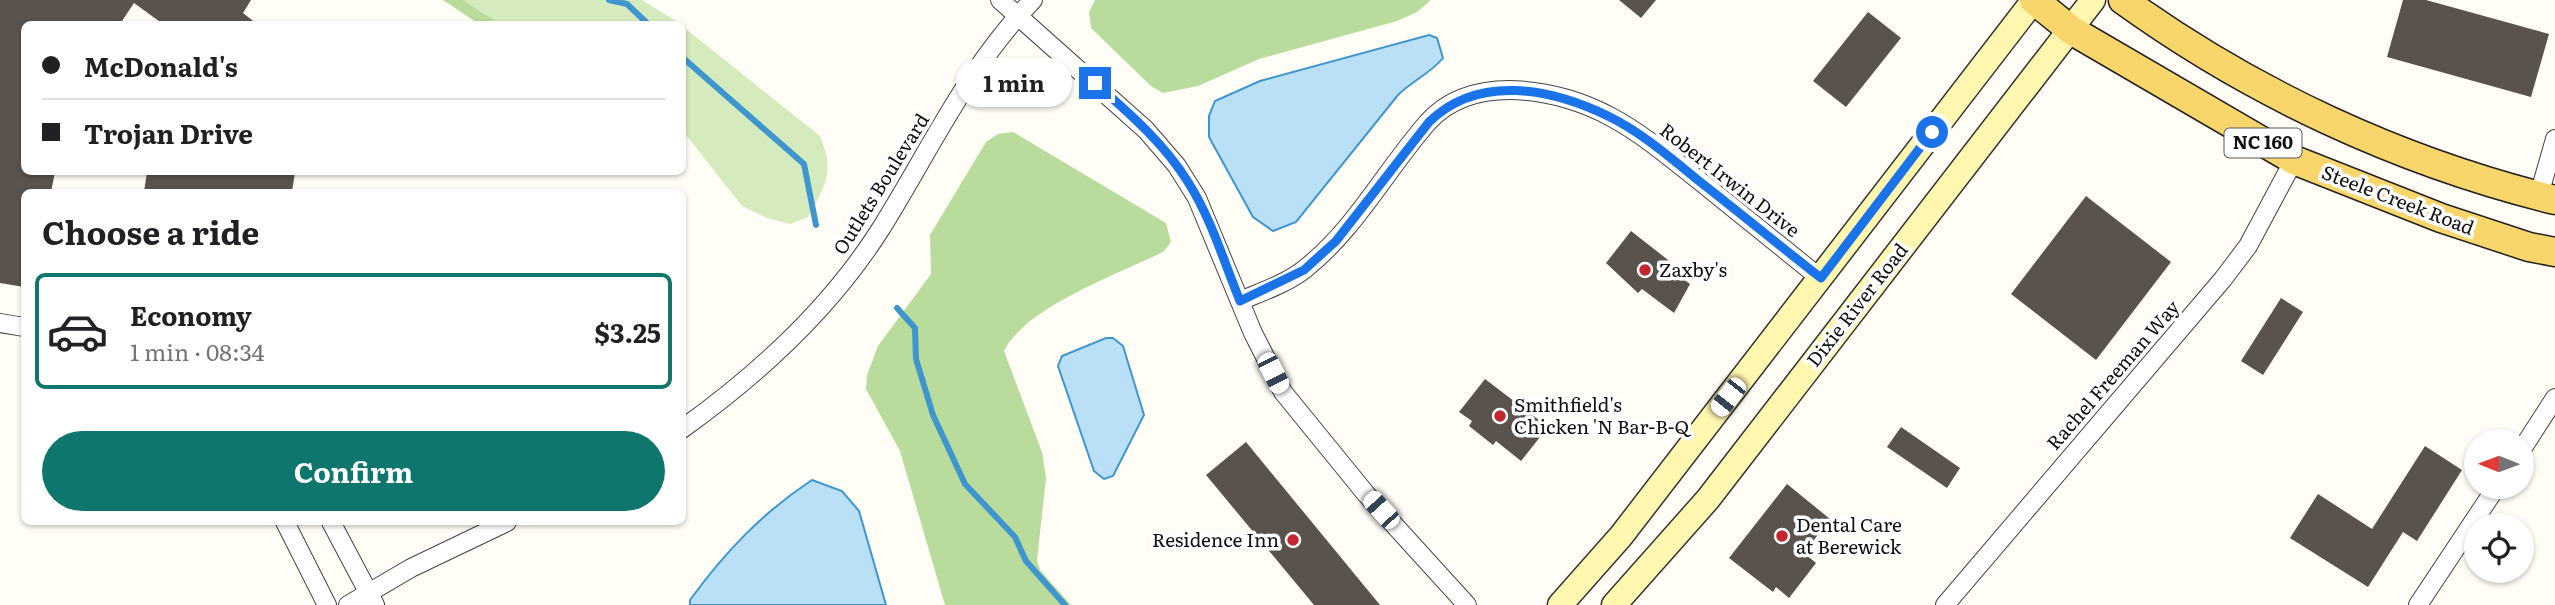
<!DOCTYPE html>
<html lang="en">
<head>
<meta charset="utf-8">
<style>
	body { margin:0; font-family:Literata,serif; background:#f6f6f6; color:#202124; height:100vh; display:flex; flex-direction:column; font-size:26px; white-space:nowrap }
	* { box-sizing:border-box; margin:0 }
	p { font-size:23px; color:#757577 }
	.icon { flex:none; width:38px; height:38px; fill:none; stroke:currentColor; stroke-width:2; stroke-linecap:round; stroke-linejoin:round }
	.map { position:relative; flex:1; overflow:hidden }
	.details { position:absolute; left:21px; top:189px; width:665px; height:336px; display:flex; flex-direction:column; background:#fff; border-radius:10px; box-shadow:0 2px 5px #0004 }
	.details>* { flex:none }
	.guide { position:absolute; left:21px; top:21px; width:665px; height:154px; border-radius:10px; box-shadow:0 2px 5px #0004; display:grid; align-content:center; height:154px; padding:0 21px; background:#fff }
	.needle { width:46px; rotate:271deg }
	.fabs { position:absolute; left:2464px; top:429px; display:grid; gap:14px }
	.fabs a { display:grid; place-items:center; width:70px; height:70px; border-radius:50%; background:#fff; box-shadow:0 2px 5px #0004; font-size:35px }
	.end { position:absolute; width:32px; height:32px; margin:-16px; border:9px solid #1a73e8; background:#fff; box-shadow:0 0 0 4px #fff }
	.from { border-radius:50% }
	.bubble { position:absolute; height:49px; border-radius:24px; background:#fff; box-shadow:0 2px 5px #0004; font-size:23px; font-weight:700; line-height:49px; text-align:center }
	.car { position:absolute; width:21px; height:42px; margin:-21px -10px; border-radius:9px; box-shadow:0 0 5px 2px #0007; background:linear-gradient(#fff 24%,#345 0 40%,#fff 0 76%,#345 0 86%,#fff 0) }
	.guide b { display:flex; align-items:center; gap:24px; height:66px; font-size:26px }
	.guide b+b { border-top:2px solid #e0e0e0 }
	.guide i { width:18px; height:18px; background:#202124 }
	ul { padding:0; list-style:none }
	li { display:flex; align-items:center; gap:21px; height:116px; margin:0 14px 10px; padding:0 7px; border:4px solid transparent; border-radius:10px }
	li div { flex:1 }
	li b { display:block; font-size:26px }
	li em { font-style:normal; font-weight:700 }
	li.active { border-color:#0f766e }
	li>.icon { width:63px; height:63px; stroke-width:1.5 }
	h2 { padding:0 21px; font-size:32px; line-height:84px }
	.cta { display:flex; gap:14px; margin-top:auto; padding:14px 21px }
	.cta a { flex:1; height:80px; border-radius:42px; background:#0f766e; color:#fff; font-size:28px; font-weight:700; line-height:80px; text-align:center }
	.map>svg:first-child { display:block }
	.green { fill:#d5ebbd }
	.forest { fill:#b9dc9c }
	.water { fill:#b9e0f7; stroke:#3f96cf; stroke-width:2 }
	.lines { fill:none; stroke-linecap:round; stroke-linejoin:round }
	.stream { stroke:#3f96cf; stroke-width:6 }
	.building { fill:#5a524d }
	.street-casing { stroke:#444; stroke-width:20 }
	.secondary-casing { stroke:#333; stroke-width:27 }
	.primary-casing { stroke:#222; stroke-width:31 }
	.street { stroke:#fff; stroke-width:18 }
	.secondary { stroke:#fff6b0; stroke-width:24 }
	.primary { stroke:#f9d66b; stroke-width:28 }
	.route { stroke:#1a73e8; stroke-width:9 }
	.poi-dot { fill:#c4262e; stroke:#fff; stroke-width:2.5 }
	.labels { text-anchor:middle; stroke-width:7; stroke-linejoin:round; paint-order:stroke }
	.shield { fill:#fff; stroke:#585858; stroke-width:2 }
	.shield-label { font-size:18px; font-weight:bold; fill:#111 }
	.street-label { font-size:19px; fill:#111; stroke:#fff }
	.poi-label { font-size:19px; fill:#111; stroke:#fff; text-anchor:start }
</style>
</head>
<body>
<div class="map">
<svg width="2555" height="605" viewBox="0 0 2555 605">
	<rect width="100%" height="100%" fill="#fffdf5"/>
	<g class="green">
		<polygon points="463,0 642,0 681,24 500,24"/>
		<path d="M682,26L820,136C835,173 826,184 808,217L790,224L767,218L742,206L683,131Z"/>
	</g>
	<g class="forest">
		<polygon points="443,0 463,0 500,24 479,24"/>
		<polygon points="1095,0 1431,0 1417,12 1397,21 1259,59 1198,86 1163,93 1151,86 1091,28 1089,12"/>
		<path d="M1013,132L1166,223L1171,242L1163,252C1120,273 1024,308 1004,351L1042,452L1046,478L1037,560L1040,570L1071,605H945L900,451L866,389L867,375L878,346L931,274L930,235L986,142L998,134Z"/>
	</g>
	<g class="water">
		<path d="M1429,35L1437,38L1443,58C1431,73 1412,81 1398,95L1296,222L1273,231L1253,217L1209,137V116L1215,101L1260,81Z"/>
		<polygon points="1106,338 1113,338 1123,346 1144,415 1113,476 1104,479 1094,471 1058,366 1062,356"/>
		<path d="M812,480L842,491L859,511L886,605H690V600C725,552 762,513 812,480Z"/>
	</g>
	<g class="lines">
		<g class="stream">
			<polyline points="609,0 627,4 648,24"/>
			<polyline points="682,57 804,164 816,225"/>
			<polyline points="897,308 915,328 916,359 933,415 965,484 1015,537 1026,561 1065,605"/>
		</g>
	</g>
	<g class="building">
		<polygon points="0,0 251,0 243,13 257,24 163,24 134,3 120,24 24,24 24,172 55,172 51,192 24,192 24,287 0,283"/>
		<polygon points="1619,0 1656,0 1641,18"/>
		<polygon points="2403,0 2426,0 2549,34 2531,97 2387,57"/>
		<polygon points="1868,12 1901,38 1846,107 1813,81"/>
		<polygon points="147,172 295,172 292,192 144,192"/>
		<polygon points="2086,196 2171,262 2096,360 2011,294"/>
		<polygon points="1631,231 1677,267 1675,273 1690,284 1674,313 1642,289 1638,293 1606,263"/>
		<polygon points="2281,298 2303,312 2263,375 2241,361"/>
		<polygon points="1485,379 1548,427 1521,461 1496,441 1493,445 1469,426 1472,421 1459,412"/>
		<polygon points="1901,427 1960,468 1947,488 1887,447"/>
		<polygon points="1246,442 1380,605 1314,605 1206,475"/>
		<polygon points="2425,446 2462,470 2417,541 2403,532 2368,587 2290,538 2318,494 2372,529"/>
		<polygon points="1787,484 1830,519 1804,553 1816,563 1789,598 1776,587 1773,592 1729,558"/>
	</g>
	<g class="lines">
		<g class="street-casing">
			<g id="street">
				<polyline points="1000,0 1146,130 1177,166 1197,198 1253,333 1283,392 1366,494 1467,605"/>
				<polyline points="2539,195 2555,139"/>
				<path d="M1240,301C1261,292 1288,283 1306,268C1356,228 1386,170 1428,122C1473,73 1558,88 1611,117C1643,134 1672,159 1701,182C1741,214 1780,246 1820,278"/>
				<polyline points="0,323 24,327"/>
				<path d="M682,429C759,374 829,310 880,230C929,152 968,66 1033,0"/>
				<polyline points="2522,449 2555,398"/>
				<polyline points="285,522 327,605"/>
				<polyline points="331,522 375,605"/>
				<polyline points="348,605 411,568 507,522"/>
				<polyline points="1945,605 2223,279 2248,246 2294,160"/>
				<polyline points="2418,605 2497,486"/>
			</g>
		</g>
		<g class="secondary-casing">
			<g id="secondary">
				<polyline points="1560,605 1621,536 2034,0"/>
				<polyline points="1614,605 1708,499 2093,0"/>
			</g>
		</g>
		<g class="primary-casing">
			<g id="primary">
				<polyline points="2034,0 2071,30 2294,160 2441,218 2529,247 2555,252"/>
				<path d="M2123,0C2252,93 2400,162 2555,200"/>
			</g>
		</g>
		<use href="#street" class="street"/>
		<use href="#secondary" class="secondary"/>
		<use href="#primary" class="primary"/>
	</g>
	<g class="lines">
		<path class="route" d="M1095,83C1129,113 1164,143 1188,182C1211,218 1224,262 1240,301L1304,270L1336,241L1429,122C1478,74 1550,88 1608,116C1641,132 1671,158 1699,181C1740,213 1780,246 1821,278L1932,132"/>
	</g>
	<g class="poi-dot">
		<circle cx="1645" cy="270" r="7"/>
		<circle cx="1500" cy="416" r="7"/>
		<circle cx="1782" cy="536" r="7"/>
		<circle cx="1293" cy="540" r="7"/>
	</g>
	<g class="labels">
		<rect class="shield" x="2224.5" y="128.5" width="77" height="29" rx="5"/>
		<g class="shield-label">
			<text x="2263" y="149">NC 160</text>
		</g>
		<g class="street-label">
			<text transform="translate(1730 180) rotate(38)" y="7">Robert Irwin Drive</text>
			<text transform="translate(881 184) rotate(-58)" y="7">Outlets Boulevard</text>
			<text transform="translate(2398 200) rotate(21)" y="7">Steele Creek Road</text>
			<text transform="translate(1857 305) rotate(-52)" y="7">Dixie River Road</text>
			<text transform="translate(2113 375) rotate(-49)" y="7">Rachel Freeman Way</text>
		</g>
		<g class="poi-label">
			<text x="1659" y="277">Zaxby's</text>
			<text x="1514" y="412">Smithfield's<tspan x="1514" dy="22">Chicken 'N Bar-B-Q</tspan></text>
			<text x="1796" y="532">Dental Care<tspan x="1796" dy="22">at Berewick</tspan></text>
			<text x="1279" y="547" text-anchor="end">Residence Inn</text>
		</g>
	</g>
</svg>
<div class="fabs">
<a><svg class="needle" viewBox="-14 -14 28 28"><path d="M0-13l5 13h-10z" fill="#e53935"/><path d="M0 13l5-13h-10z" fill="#757577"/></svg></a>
<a><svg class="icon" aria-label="locate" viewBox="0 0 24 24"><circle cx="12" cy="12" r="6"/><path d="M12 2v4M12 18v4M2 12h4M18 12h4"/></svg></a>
</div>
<i class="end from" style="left:1932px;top:132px"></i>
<i class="end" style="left:1095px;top:83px"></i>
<div class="bubble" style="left:956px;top:58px;width:116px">1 min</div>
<i class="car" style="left:1273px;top:373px;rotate:153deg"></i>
<i class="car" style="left:1728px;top:397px;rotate:218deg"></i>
<i class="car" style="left:1381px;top:510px;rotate:318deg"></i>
<div class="guide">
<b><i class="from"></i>McDonald's</b>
<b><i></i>Trojan Drive</b>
</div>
<section class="details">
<h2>Choose a ride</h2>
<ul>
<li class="active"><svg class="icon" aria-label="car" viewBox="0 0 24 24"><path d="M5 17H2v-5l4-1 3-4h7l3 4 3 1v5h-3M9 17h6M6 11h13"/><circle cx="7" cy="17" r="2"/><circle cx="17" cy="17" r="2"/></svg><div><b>Economy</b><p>1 min · 08:34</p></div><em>$3.25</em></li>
</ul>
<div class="cta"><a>Confirm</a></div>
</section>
</div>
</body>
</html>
